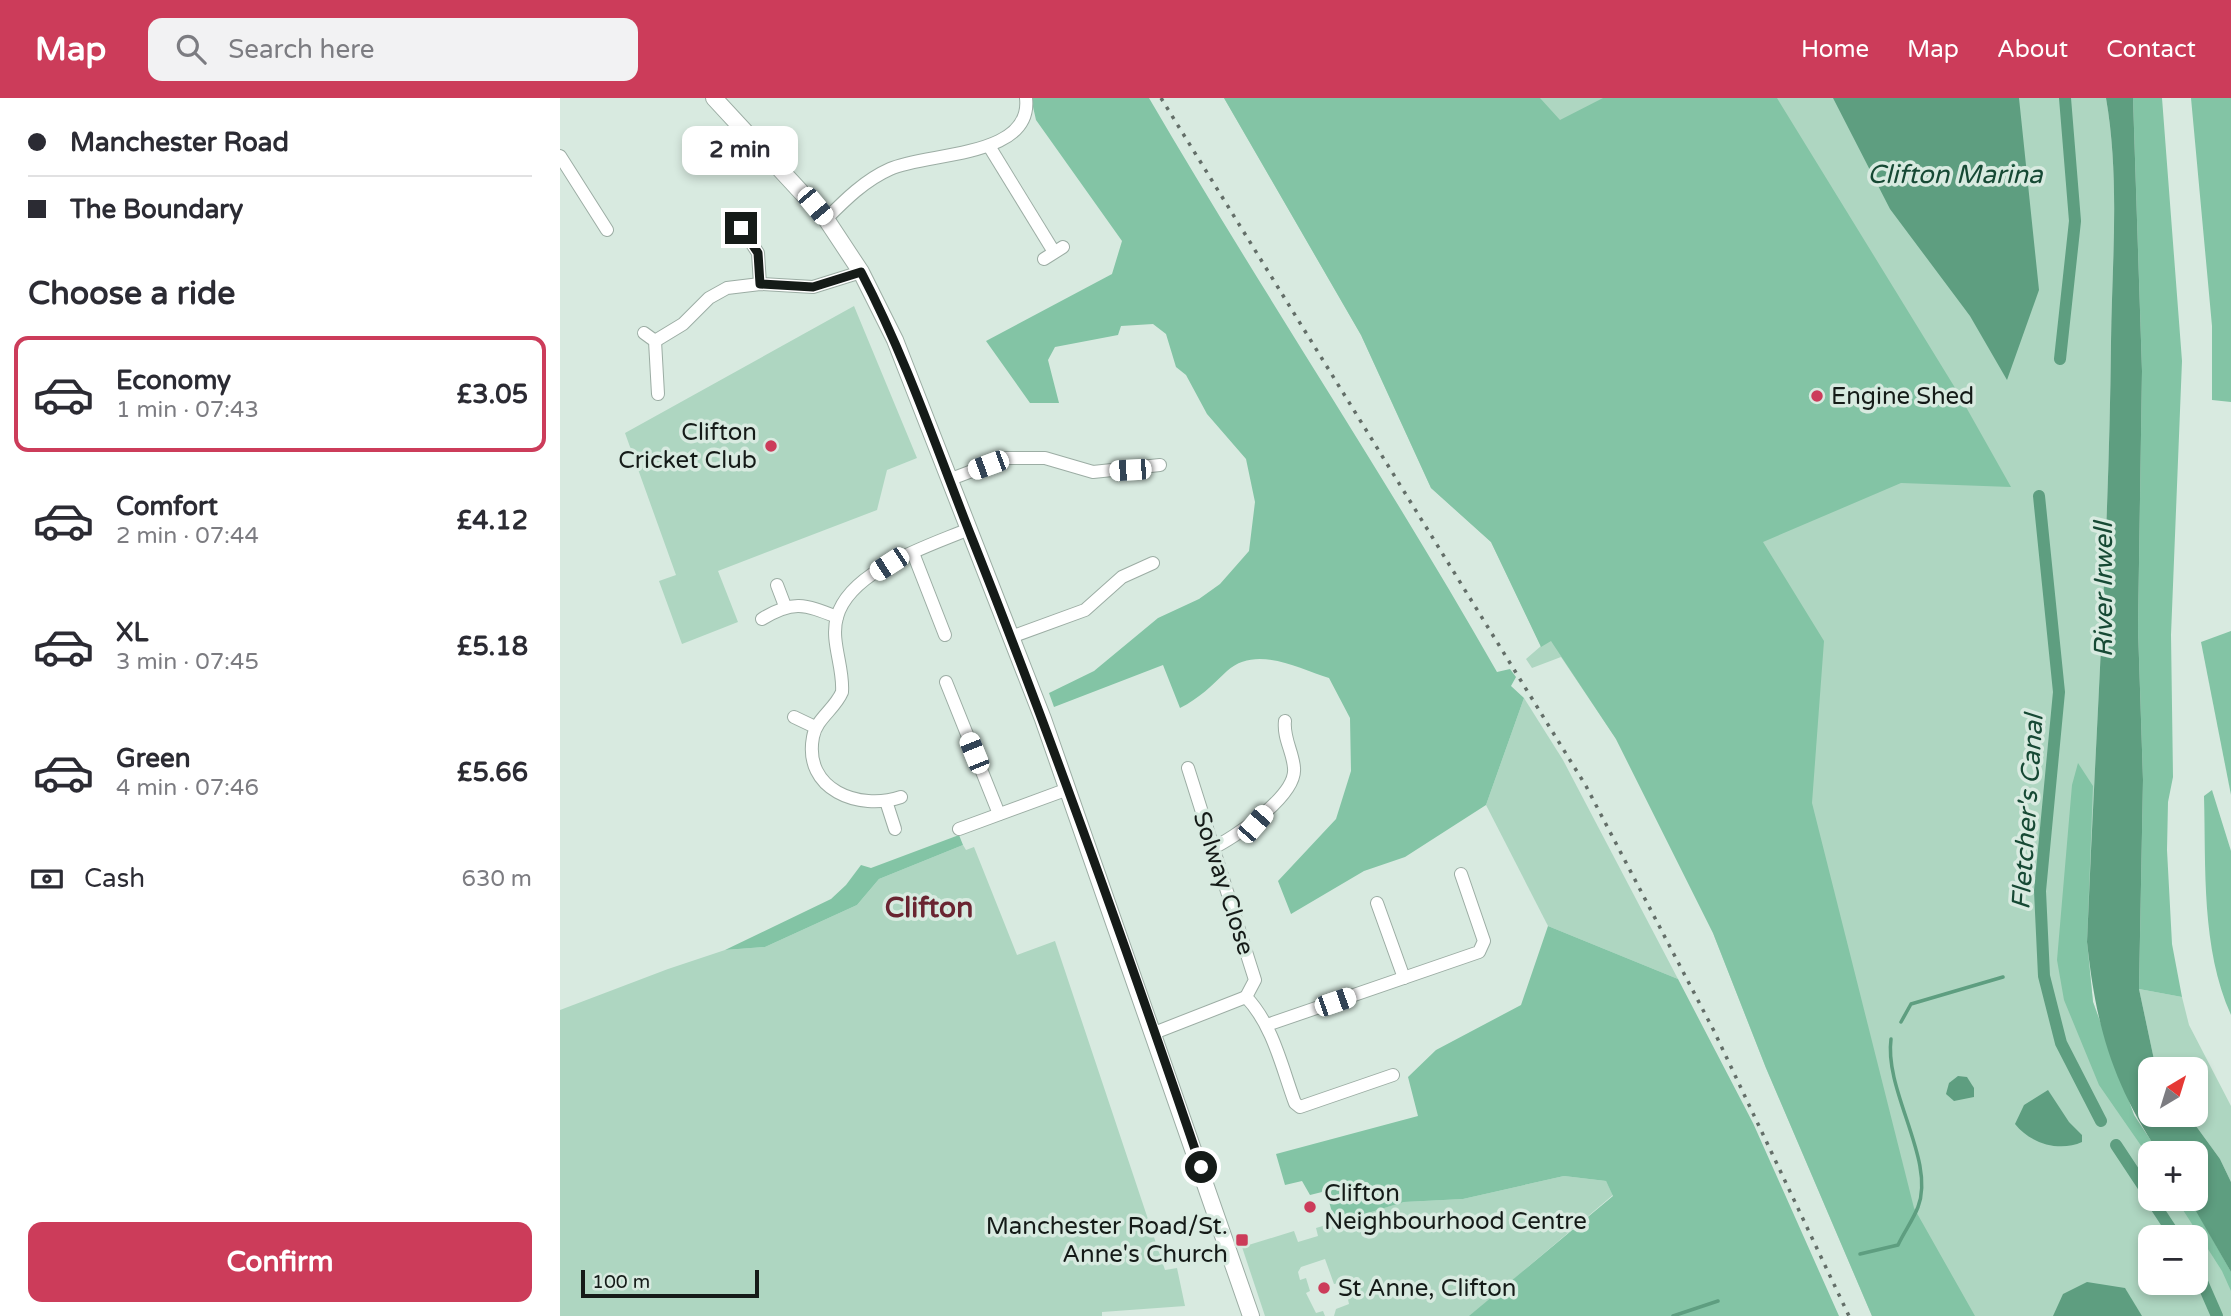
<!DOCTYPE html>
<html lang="en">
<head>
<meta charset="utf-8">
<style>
	body { margin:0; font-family:"Varela Round",sans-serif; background:#f2f2f3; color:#2b2b33; height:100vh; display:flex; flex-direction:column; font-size:26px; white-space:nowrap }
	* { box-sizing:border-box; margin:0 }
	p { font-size:23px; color:#7c7c81 }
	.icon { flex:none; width:38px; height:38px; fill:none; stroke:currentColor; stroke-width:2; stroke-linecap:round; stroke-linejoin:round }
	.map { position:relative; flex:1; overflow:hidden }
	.details { display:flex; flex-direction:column; background:#fff; width:560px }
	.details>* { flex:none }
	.hud { display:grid; align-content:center; height:154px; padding:0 28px; background:#fff }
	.needle { width:46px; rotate:38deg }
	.controls { position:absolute; left:1578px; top:959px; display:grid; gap:14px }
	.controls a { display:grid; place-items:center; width:70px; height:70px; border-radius:14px; background:#fff; box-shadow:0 4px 10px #0003; font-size:35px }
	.scale { position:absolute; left:21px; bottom:18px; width:178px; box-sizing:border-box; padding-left:7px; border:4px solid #151b18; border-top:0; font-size:19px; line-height:24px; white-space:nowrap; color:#151b18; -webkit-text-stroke:5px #d8eae0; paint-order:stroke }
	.end { position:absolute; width:32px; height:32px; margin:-16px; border:9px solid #151b18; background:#fff; box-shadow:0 0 0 4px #fff }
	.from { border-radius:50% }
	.bubble { position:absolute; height:49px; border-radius:14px; background:#fff; box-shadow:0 4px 10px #0003; font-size:23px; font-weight:800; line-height:49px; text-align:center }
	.car { position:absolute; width:21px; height:42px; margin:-21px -10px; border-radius:9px; box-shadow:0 0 5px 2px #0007; background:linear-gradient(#fff 24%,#345 0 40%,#fff 0 76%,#345 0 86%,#fff 0) }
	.hud b { display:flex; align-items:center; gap:24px; height:66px; font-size:26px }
	.hud b+b { border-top:2px solid #e1e1e2 }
	.hud i { width:18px; height:18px; background:#2b2b33 }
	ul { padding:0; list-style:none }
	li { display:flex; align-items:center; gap:21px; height:116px; margin:0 14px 10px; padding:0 14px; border:4px solid transparent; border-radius:14px }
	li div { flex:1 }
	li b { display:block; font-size:26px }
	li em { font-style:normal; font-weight:800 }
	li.active { border-color:#cc3c5a }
	li>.icon { width:63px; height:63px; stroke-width:1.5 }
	h2 { padding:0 28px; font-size:32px; line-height:84px }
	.pay { display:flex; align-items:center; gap:18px; height:77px; padding:0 28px; font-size:26px }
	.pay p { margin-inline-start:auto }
	.button { display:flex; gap:14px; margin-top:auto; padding:14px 28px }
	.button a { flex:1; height:80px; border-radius:14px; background:#cc3c5a; color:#fff; font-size:28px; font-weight:800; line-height:80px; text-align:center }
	header { display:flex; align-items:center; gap:42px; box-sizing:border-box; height:98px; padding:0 35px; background:#cc3c5a; color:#fff }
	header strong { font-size:33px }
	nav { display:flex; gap:38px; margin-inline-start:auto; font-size:24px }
	.search { width:490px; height:63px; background:#f2f2f3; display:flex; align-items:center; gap:18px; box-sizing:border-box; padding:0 24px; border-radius:14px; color:#7c7c81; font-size:26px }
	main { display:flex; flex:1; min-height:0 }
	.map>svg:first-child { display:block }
	.green { fill:#aed6c1; fill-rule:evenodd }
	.forest { fill:#83c4a5 }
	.water { fill:#5e9e80 }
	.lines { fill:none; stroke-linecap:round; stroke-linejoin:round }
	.stream { stroke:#5e9e80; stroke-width:3.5 }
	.canal { stroke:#5e9e80; stroke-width:12 }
	.minor-casing { stroke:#9cada4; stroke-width:14 }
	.major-casing { stroke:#9cada4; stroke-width:18 }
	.minor { stroke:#fff; stroke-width:12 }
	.major { stroke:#fff; stroke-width:16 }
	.rail { stroke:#636e68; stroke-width:3.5; stroke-dasharray:3.5 7; stroke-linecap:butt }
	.route { stroke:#151b18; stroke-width:9 }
	.poi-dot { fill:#cc3c5a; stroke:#d8eae0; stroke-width:2.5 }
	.labels { text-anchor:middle; stroke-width:7; stroke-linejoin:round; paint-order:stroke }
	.poi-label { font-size:24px; fill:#151b18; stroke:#d8eae0; text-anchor:start }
	.street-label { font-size:24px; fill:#151b18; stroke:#d8eae0 }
	.water-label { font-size:26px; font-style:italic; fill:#164934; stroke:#d8eae0 }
	.quarter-label { font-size:28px; font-weight:bold; fill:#6a2431; stroke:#d8eae0 }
</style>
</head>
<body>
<header>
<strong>Map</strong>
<div class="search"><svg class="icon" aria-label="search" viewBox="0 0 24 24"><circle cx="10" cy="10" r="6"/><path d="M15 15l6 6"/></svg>Search here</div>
<nav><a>Home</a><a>Map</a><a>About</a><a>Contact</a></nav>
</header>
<main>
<section class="details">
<div class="hud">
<b><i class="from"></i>Manchester Road</b>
<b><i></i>The Boundary</b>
</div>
<h2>Choose a ride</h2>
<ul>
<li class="active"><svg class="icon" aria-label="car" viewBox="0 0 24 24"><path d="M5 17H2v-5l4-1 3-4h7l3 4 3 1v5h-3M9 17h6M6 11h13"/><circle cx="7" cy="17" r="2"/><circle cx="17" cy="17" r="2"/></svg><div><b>Economy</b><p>1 min · 07:43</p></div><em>£3.05</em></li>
<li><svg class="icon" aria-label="car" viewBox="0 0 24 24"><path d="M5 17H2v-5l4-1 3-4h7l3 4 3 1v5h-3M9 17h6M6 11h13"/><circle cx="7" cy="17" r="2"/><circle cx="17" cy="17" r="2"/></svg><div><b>Comfort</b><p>2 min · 07:44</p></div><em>£4.12</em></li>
<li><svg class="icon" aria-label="car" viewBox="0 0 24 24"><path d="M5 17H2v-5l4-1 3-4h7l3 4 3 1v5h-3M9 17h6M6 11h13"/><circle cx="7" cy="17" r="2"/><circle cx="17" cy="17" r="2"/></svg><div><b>XL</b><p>3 min · 07:45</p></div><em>£5.18</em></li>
<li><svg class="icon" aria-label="car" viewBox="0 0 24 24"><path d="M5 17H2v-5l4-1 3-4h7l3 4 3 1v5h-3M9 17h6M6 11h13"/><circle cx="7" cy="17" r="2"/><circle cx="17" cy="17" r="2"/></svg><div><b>Green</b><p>4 min · 07:46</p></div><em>£5.66</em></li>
</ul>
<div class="pay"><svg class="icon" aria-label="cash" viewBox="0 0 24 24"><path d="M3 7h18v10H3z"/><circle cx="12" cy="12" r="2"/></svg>Cash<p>630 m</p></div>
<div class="button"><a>Confirm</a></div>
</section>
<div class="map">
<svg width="1671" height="1218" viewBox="0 0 1671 1218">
	<rect width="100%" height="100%" fill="#d8eae0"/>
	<g class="green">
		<path d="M664,0H1546C1560,81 1552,162 1551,244C1549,444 1535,644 1527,844L1533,904L1574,1017L1599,1055H1591V1101H1629L1671,1174V1218H1312L1206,970L1153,835L1056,641L1001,559L972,570L966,561L981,548L931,444L871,390L801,237ZM1591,1139H1636V1185H1591Z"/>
		<polygon points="294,208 357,360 327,372 317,412 158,473 178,524 122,546 99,483 116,477 65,335"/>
		<polygon points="964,600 1003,662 1118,881 988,828 926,707"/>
		<polygon points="403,747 406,752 414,749 457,857 495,843 605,1172 617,1170 625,1208 542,1214 542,1218 0,1218 0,912 108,871 165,852 205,849 297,807 319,781"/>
		<polygon points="1579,891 1622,899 1629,927 1671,1008 1671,1084 1660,1061 1628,1017 1636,1017 1636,971 1596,971"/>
		<polygon points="1004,1078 1046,1083 1053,1097 910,1218 774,1218 776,1211 789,1206 787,1197 782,1198 778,1185 774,1186 765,1161 741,1169 738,1174 740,1182 746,1180 750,1193 746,1195 756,1215 763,1213 765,1218 705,1218 682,1149 734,1133 738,1144 758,1138 756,1130 844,1104 903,1101"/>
	</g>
	<g class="forest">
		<path d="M471,0H589C702,194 826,379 937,574L950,571L956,579L951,588L964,600L926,707L845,759L804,773L731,816L718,783L776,721L791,673L790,620L769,580C737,570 696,547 667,573C651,588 640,600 620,610L603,567L494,609L489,595L534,573L598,520L639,501L660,486L689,453L695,404L686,361L647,316L626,277L616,269L606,236L593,226L561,228L558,237L495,249L488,262L499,305H470L426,243L552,176L562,143L476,22Z"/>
		<polygon points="664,0 980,0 1000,22 1043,0 1217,0 1397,293 1451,389 1341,385 1203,444 1264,543 1252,705 1354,1110 1415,1218 1312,1218 1206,970 1153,835 1056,641 991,543 981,549 931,444 871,390 801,237"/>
		<polygon points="1573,0 1602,0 1622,263 1611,537 1613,679 1608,704 1607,752 1612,846 1622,899 1579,891 1583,682 1578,530 1582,273"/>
		<polygon points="1631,0 1671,0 1671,304 1652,302 1652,228"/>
		<polygon points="1671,533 1671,697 1641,544"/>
		<polygon points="1518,665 1533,688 1527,844 1533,904 1574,1017 1599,1055 1591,1055 1591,1062 1539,987 1504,902 1497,862 1512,687"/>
		<path d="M1652,692L1671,753V917C1641,850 1646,770 1644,698Z"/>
		<polygon points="399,737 403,747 319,781 297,807 205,849 165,852 271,801 286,787 301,767 311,770"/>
		<polygon points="988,828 1118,881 1193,1025 1279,1218 909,1218 1053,1098 1046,1083 1004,1078 903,1101 844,1104 775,1125 766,1093 750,1097 742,1083 725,1087 716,1056 858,1018 848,979 876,952 961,907"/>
		<polygon points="1616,1101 1629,1101 1634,1108 1671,1174 1671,1193 1662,1173"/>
	</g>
	<g class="water">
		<polygon points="1273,0 1459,0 1479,192 1447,282 1410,218 1330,111"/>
		<path d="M1546,0H1573L1582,273L1578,530L1583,682L1579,891L1596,971H1591V1017H1628L1660,1061L1671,1084V1174L1629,1101H1636V1055H1599C1552,984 1536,928 1527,844C1535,644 1549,444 1551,244C1552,162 1560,81 1546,0Z"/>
		<polygon points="1398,978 1407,979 1414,990 1414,999 1394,1003 1386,996 1389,985"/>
		<path d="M1488,992L1509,1024L1522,1037V1044C1500,1054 1471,1046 1455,1026L1464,1007Z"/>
		<polygon points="1527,1184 1565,1190 1582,1218 1493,1218 1503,1196"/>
	</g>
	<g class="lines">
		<g class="stream">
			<polyline points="1341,924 1351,906 1443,879"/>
			<path d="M1300,1156L1338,1147C1344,1134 1353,1122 1358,1109C1376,1063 1324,993 1331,941"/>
			<polyline points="1113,1218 1158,1203"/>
		</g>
		<g class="canal">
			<polyline points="1500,261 1515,123 1505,0"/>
			<polyline points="1479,398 1499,594 1480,793 1484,878 1501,945 1541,1023"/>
			<polyline points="1556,1047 1591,1100"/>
			<polyline points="1591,1101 1616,1139"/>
			<polyline points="1636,1170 1657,1218"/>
		</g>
		<g class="minor-casing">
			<g id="minor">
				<polyline points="429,48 494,154"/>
				<polyline points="0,58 47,132"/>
				<path d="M266,121C285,102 305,82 330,71C368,54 473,60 466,0"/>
				<polyline points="181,129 198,155 200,186"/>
				<polyline points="484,161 503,149"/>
				<polyline points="84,235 95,243 98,296"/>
				<polyline points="95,243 123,226 149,200 167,190 200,186 253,189 301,174"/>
				<polyline points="391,381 446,360 485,360 533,374 600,367"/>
				<polyline points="353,455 385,537"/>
				<polyline points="217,487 225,508"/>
				<path d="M202,521C233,502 244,506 277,519"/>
				<polyline points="451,539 525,512 562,479 593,465"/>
				<polyline points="386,584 439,716"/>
				<polyline points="234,619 255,629"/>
				<polyline points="628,670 695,882 686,899"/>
				<path d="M341,699C299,713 243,692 253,639C256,621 275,611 282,594C284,569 270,543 277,519C290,472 369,448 409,431"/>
				<polyline points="326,703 335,731"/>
				<polyline points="399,731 508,691"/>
				<path d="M651,751C674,740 737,698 734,670C733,654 723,640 725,623"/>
				<polyline points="817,805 844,880"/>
				<polyline points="707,927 919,854 924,843 901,776"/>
				<path d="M594,935L686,899C713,927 722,970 735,1005L740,1009L833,977"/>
			</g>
		</g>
		<g class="major-casing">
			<polyline id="major" points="154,0 266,121 301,174 335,242 483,621 691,1218"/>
		</g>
		<use href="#minor" class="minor"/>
		<use href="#major" class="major"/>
		<polyline class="rail" points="601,0 1026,688 1154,933 1289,1218"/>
	</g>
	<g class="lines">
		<path class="route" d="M181,130L198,155L200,186L253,189L301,174C346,260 376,349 411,438C494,646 569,857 641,1069"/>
	</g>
	<g class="poi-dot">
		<circle cx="1257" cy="298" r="7"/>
		<circle cx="211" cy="348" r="7"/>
		<circle cx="750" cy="1109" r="7"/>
		<rect x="675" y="1135" width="14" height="14" rx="3.5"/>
		<circle cx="764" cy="1190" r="7"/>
	</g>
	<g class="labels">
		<g class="poi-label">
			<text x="1271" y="306">Engine Shed</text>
			<text x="197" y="342" text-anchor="end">Clifton<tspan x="197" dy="28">Cricket Club</tspan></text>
			<text x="764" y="1103">Clifton<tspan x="764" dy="28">Neighbourhood Centre</tspan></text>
			<text x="668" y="1136" text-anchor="end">Manchester Road/St.<tspan x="668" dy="28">Anne's Church</tspan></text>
			<text x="778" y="1198">St Anne, Clifton</text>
		</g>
		<g class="street-label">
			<text transform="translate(664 785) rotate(72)" y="8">Solway Close</text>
		</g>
		<g class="water-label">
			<text x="1395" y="85">Clifton Marina</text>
			<text transform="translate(1543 492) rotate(-90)" y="9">River Irwell</text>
			<text transform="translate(1467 714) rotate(-86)" y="9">Fletcher's Canal</text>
		</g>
		<g class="quarter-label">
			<text x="369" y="819">Clifton</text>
		</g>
	</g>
</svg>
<div class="controls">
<a><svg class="needle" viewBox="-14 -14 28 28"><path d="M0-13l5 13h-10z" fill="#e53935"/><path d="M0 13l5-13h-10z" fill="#7c7c81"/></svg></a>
<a>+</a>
<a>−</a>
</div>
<div class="scale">100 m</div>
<i class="end from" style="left:641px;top:1069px"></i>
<i class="end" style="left:181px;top:130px"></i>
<div class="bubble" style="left:122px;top:28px;width:116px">2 min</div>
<i class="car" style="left:255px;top:108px;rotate:140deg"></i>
<i class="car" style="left:428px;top:367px;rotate:250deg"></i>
<i class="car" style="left:570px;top:372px;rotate:267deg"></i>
<i class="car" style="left:329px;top:466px;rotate:237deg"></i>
<i class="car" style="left:414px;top:655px;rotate:338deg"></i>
<i class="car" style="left:695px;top:726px;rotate:41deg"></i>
<i class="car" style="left:775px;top:904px;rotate:71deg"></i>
</div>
</main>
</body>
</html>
